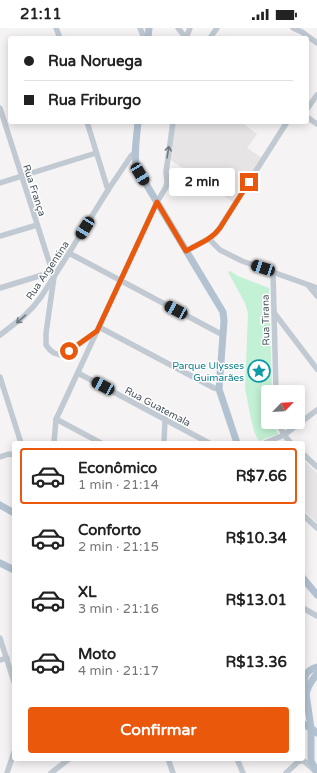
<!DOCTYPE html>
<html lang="pt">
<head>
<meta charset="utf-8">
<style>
	body { margin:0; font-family:"Varela Round",sans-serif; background:#f2f2f2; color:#222; height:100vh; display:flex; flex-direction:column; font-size:15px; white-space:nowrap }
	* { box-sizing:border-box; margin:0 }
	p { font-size:13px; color:#767676 }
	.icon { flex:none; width:22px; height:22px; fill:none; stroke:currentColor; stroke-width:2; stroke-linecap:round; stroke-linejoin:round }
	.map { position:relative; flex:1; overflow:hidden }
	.details { position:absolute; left:12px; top:413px; width:293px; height:320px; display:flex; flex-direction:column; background:#fff; border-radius:4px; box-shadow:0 2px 10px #0003 }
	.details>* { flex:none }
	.hud { position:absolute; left:8px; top:8px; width:301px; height:88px; border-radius:4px; box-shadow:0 2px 10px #0003; display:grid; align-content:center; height:88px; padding:0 16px; background:#fff }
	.needle { width:26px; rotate:65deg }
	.tools { position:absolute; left:261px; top:357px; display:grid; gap:8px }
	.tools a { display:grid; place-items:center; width:44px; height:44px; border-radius:4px; background:#fff; box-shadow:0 2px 10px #0003; font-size:20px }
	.end { position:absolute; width:18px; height:18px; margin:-9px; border:5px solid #ea580c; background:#fff; box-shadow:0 0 0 2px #fff }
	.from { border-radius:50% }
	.bubble { position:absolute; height:28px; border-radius:4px; background:#fff; box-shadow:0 2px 10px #0003; font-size:13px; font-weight:700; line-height:28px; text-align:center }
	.car { position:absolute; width:12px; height:24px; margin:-12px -6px; border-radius:5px; box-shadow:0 0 3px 1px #0007; background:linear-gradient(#222 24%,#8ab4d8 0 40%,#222 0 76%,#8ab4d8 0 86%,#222 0) }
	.hud b { display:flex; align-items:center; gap:14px; height:38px; font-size:15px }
	.hud b+b { border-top:1px solid #e0e0e0 }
	.hud i { width:10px; height:10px; background:#222 }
	ul { padding:7px 0 0; list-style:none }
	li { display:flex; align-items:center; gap:12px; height:56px; margin:0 8px 6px; padding:0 8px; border:2px solid transparent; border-radius:4px }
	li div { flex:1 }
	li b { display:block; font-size:15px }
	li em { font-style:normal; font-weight:700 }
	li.on { border-color:#ea580c }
	li>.icon { width:36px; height:36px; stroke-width:1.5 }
	.primary-button { display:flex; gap:8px; margin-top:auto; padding:8px 16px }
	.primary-button a { flex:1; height:46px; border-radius:4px; background:#ea580c; color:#fff; font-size:16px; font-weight:700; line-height:46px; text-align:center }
	.status { display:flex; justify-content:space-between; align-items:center; height:28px; padding:0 20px; background:#fff; direction:ltr }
	.status svg { height:11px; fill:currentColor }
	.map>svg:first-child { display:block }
	.education { fill:#e6e4e5 }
	.green { fill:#c3f1d5 }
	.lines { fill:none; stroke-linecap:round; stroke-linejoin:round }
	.minor { stroke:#c1cad2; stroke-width:5.5 }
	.major { stroke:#b3c2d1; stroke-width:7 }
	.oneway { stroke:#6e7983 }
	.route { stroke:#ea580c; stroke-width:5 }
	.labels { text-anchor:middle; stroke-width:3; stroke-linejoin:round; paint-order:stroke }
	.street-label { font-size:10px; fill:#4a5661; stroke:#fff }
	.culture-label { font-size:10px; fill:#0d838f; stroke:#fff; text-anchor:end }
</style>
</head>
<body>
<div class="status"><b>21:11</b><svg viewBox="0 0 49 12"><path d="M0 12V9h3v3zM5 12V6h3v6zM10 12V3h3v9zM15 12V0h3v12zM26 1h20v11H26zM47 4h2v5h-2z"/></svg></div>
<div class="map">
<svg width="317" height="745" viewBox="0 0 317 745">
	<rect width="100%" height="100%" fill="#f5f3f3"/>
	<g class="education">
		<polygon points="175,94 241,94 257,106 247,120 262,130 233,174 169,131"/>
		<polygon points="303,432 317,445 317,495 303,482"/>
	</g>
	<polygon class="green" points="230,243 238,248 269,260 272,364 268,364 268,394 274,394 278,406 259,413 255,406 251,391 245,360 248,285 245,275 228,244"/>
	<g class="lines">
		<g class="minor">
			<polyline points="56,0 60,10"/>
			<polyline points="140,0 144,10"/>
			<polyline points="178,0 186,10"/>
			<polyline points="293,0 302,4 317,15"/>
			<polyline points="186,10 190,0"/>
			<polyline points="210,10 217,0"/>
			<polyline points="0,80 54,249 46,305 46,317 50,322 54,325 60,327 69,323 96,304"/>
			<polyline points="307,81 317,67"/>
			<polyline points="307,89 317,96"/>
			<polyline points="87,94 108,162"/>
			<polyline points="0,155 96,125"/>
			<polyline points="0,208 37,197"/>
			<polyline points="209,211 220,222 242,233 317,260"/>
			<polyline points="186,223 212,209 217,204 287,94"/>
			<polyline points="69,225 223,307"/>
			<polyline points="273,244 276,364"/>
			<polyline points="308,257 317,268"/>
			<polyline points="0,260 52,244"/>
			<polyline points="275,286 317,341"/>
			<polyline points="99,299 214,360 219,361"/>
			<polyline points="0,307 22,290 33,279 41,269 69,225 108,162 131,128 136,124"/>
			<polyline points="78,345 209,415"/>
			<polyline points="0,349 21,415"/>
			<polyline points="56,391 101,415"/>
			<polyline points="278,394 284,407 291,415"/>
			<polyline points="54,415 56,391 59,385 157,174 166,159 167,154 166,144 173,94"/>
			<polyline points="164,415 165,391"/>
			<polyline points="265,415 284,407 317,382"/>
			<polyline points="303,426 317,439"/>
			<polyline points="0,429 9,426 14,427"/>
			<polyline points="303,487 317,500"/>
			<polyline points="303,580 317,588"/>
			<polyline points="0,610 14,654"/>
			<polyline points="0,632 7,630"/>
			<polyline points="168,731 173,745"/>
			<polyline points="237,731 243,745"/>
			<polyline points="299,733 304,733 315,743"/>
			<polyline points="7,745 14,724"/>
			<polyline points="51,745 69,731"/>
			<polyline points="286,745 301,731"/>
		</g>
		<g class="major">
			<polyline points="148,10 149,0"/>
			<path d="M138,94C137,109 133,126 137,141L223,284L224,293L219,361L237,415"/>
			<polyline points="0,477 14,485"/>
			<polyline points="0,535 14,542"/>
			<polyline points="303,550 317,567"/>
			<path d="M317,639C310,641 305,645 304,652L311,700V733L317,744"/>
			<path d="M306,666C308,657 312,652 317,646"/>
			<polyline points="303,696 311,700 317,705"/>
		</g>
	</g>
	<defs><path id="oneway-shaft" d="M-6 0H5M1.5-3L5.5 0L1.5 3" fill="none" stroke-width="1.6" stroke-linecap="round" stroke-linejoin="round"/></defs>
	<g class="oneway">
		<use href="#oneway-shaft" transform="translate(168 124) rotate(-81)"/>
		<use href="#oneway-shaft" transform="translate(21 291) rotate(139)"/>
	</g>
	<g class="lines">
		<path class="route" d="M69,323L97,303L157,174L186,223C198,216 211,212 220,200L249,154"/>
	</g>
	<defs>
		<g id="sight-ring" transform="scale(1.15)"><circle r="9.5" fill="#fff" stroke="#0f9aa8" stroke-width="1.5"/><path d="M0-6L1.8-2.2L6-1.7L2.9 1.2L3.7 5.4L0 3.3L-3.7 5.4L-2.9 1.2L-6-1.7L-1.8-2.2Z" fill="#0f9aa8"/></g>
	</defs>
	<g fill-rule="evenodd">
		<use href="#sight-ring" x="259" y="343"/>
	</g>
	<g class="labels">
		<g class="street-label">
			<text transform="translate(35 162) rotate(72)" y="4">Rua França</text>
			<text transform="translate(47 242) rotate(-56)" y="4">Rua Argentina</text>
			<text transform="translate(265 292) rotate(-91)" y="4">Rua Tirana</text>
			<text transform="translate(158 378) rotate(28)" y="4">Rua Guatemala</text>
		</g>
		<g class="culture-label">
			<text x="244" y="341">Parque Ulysses<tspan x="244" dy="12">Guimarães</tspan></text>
		</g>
	</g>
</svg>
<div class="tools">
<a><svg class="needle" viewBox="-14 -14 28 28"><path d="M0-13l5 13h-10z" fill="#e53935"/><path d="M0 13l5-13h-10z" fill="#767676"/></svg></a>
</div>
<i class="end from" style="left:69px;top:323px"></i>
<i class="end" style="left:249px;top:154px"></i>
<div class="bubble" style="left:169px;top:140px;width:66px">2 min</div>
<i class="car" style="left:140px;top:146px;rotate:149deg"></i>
<i class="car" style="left:85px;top:200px;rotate:212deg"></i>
<i class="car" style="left:263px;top:240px;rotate:288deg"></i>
<i class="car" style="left:176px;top:282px;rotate:298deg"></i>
<i class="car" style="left:103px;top:358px;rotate:298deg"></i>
<div class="hud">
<b><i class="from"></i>Rua Noruega</b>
<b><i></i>Rua Friburgo</b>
</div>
<section class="details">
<ul>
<li class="on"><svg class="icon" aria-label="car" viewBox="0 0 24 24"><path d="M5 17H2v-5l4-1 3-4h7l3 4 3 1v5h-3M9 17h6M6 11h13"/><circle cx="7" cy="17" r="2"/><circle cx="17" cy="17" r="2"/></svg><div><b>Econômico</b><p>1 min · 21:14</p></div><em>R$7.66</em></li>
<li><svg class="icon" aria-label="car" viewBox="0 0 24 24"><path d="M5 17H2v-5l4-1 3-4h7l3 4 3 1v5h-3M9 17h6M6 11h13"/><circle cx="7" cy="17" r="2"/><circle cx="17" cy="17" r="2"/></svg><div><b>Conforto</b><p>2 min · 21:15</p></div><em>R$10.34</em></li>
<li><svg class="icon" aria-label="car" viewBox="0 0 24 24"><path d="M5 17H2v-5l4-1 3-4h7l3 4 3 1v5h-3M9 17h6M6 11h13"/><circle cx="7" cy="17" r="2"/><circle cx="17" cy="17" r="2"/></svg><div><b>XL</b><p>3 min · 21:16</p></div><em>R$13.01</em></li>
<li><svg class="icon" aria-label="car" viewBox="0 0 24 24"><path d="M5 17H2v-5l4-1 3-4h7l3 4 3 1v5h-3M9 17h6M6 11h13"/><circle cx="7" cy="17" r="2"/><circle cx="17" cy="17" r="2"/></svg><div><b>Moto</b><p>4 min · 21:17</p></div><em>R$13.36</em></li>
</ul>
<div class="primary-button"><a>Confirmar</a></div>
</section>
</div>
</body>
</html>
